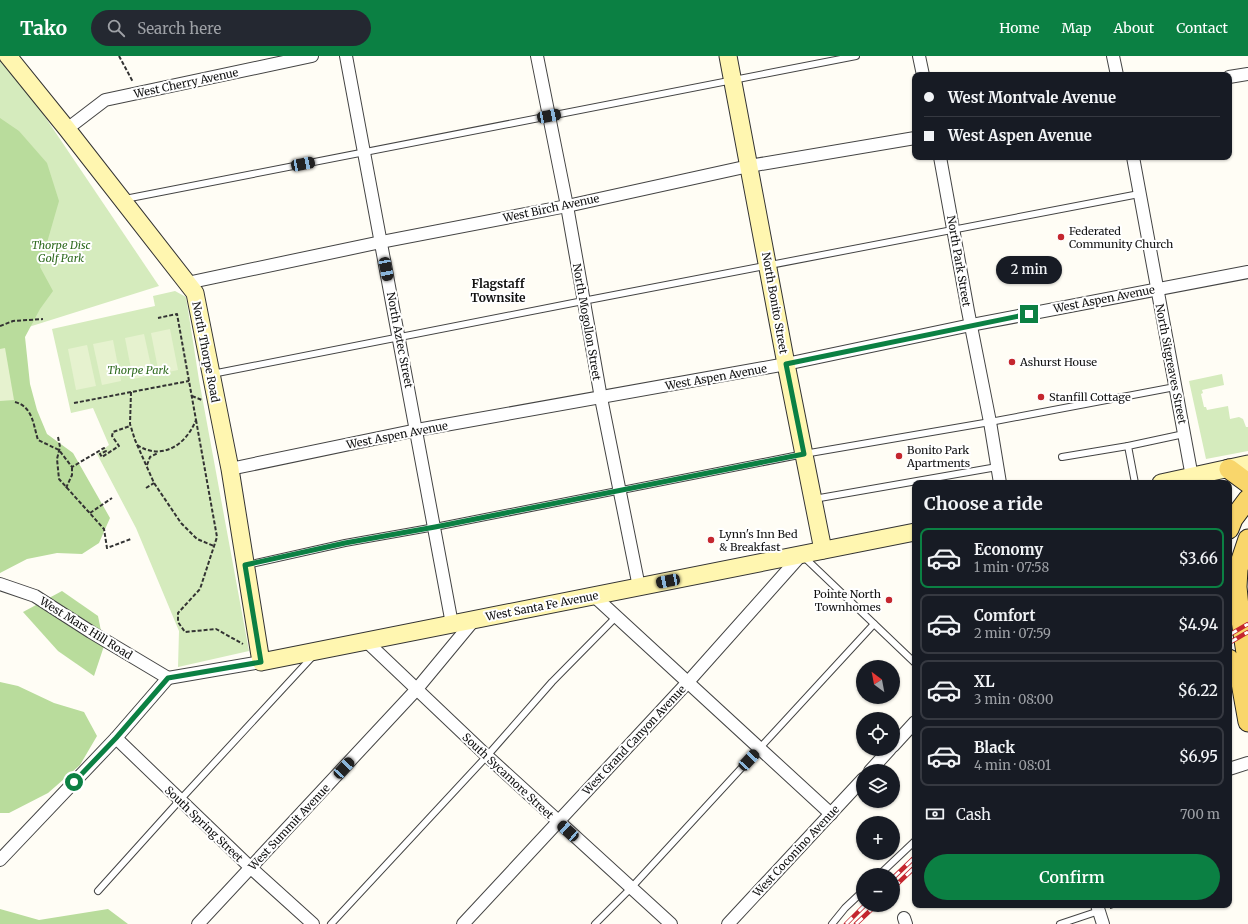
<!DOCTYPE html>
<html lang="en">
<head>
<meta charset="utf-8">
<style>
	body { margin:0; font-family:Merriweather,serif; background:#242831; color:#f1f3f6; height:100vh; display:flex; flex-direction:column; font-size:15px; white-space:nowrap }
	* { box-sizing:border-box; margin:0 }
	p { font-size:13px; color:#9ea1a6 }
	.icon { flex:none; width:22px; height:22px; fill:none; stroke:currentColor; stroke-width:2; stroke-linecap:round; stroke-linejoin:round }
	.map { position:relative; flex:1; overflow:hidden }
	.side { position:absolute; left:912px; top:424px; width:320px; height:428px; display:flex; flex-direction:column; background:#171b24; border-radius:8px; box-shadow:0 1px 3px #0004 }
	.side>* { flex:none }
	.guide { position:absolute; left:912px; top:16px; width:320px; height:88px; border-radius:8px; box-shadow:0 1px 3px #0004; display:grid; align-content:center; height:88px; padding:0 12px; background:#171b24 }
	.needle { width:26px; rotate:328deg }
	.buttons { position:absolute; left:856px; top:604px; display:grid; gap:8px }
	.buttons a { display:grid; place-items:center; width:44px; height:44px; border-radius:50%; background:#171b24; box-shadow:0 1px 3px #0004; font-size:20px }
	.end { position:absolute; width:18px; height:18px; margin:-9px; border:5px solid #0b8043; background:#fff; box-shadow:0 0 0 2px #fff }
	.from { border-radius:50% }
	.bubble { position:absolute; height:28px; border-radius:14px; background:#171b24; box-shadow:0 1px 3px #0004; font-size:13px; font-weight:600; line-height:28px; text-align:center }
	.car { position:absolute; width:12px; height:24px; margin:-12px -6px; border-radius:5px; box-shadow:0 0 3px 1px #0007; background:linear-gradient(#222 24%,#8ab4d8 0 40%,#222 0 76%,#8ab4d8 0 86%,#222 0) }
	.guide b { display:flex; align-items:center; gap:14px; height:38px; font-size:15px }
	.guide b+b { border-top:1px solid #363941 }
	.guide i { width:10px; height:10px; background:#f1f3f6 }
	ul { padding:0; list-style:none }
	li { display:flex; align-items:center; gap:12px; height:60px; margin:0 8px 6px; padding:0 4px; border:2px solid #363941; border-radius:8px }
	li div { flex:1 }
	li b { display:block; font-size:15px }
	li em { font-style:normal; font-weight:600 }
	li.current { border-color:#0b8043 }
	li>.icon { width:36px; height:36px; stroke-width:1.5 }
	h2 { padding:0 12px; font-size:18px; line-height:48px }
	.pay { display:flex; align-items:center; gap:10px; height:44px; padding:0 12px; font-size:15px }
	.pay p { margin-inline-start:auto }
	.button { display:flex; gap:8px; margin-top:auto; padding:8px 12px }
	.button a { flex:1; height:46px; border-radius:24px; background:#0b8043; color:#fff; font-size:16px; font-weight:600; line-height:46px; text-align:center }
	header { display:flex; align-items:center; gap:24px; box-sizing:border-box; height:56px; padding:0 20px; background:#0b8043; color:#fff }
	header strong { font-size:19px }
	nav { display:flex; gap:22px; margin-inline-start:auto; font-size:14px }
	.search { width:280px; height:36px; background:#242831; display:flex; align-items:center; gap:10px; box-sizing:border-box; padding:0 14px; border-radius:22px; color:#9ea1a6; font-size:15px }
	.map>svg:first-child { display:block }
	.green { fill:#d5ebbd }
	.forest { fill:#b9dc9c }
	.pitch { fill:#e6f2cf }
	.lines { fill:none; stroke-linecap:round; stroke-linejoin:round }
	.lane-casing { stroke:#444; stroke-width:8 }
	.street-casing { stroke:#444; stroke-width:14 }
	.secondary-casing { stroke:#333; stroke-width:19 }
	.primary-casing { stroke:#222; stroke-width:21 }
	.path { stroke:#333; stroke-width:2; stroke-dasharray:4 2; stroke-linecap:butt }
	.lane { stroke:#fff; stroke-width:6 }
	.street { stroke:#fff; stroke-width:12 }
	.secondary { stroke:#fff6b0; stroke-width:17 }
	.primary { stroke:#f9d66b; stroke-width:19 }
	.rail-casing { stroke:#c4262e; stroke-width:4.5 }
	.rail { stroke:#fff; stroke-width:3; stroke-dasharray:9; stroke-linecap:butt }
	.route { stroke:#0b8043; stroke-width:5 }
	.poi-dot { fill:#c4262e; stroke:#fff; stroke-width:1.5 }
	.labels { text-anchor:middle; stroke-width:4; stroke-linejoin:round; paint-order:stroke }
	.street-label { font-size:11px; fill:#111; stroke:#fff }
	.poi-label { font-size:11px; fill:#111; stroke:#fff; text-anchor:start }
	.park-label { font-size:11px; font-style:italic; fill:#2f6b1f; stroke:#fff }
	.neighbourhood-label { font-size:12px; font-weight:bold; fill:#111; stroke:#fff }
</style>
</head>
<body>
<header>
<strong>Tako</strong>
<div class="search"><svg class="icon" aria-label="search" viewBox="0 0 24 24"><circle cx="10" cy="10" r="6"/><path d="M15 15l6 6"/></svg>Search here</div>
<nav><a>Home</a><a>Map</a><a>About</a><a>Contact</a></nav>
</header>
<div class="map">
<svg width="1248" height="868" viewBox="0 0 1248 868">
	<rect width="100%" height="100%" fill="#fffdf5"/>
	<g class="green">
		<polygon points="0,0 4,0 159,230 0,280"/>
		<polygon points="175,235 186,241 199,324 249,595 178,611 179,575 136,472 97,398 109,389 93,352 71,357 52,273 155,250 153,240"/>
		<polygon points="1222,318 1224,329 1202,334 1203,337 1201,338 1204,351 1206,351 1207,354 1228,350 1230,363 1239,361 1243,363 1246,371 1248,371 1248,395 1206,403 1189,325"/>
	</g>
	<g class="forest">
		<polygon points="0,62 19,75 47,107 59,145 40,211 53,235 40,253 25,281 30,328 37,354 47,378 73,397 110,462 99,487 82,498 57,497 27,503 0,517"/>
		<polygon points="62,535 98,560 104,590 94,620 58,595 23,556"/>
		<polygon points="0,626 18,630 54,647 84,656 97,680 80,709 48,737 9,757 0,757"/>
		<polygon points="0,853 39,864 108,853 128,868 0,868"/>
	</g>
	<g class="pitch">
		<polygon points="170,273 178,314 159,318 151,277"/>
		<polygon points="144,278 153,319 133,323 125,282"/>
		<polygon points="113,284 121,325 102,329 93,288"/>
		<polygon points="87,289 96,330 76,334 68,293"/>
		<polygon points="5,292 14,344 0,345 0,293"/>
	</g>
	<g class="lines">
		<g class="lane-casing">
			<g id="lane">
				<polyline points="125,143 856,0"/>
				<polyline points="212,318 583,245 1139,138"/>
				<polyline points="1062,401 1128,390"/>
				<polyline points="1135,427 1128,390 1184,378"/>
				<polyline points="814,443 997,411"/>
				<polyline points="804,501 915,607"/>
				<polyline points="247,509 345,487 435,471 804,398 990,366 1175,331"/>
				<polyline points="879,819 915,785"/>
				<polyline points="98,835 180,744 313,600"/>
				<polyline points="331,868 487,700 552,626 617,560"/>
				<polyline points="595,868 631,832 874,568"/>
				<polyline points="832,868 845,852 863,835"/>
				<polyline points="1060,868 1099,855"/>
			</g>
		</g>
		<g class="street-casing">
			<g id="street">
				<polyline points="346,0 452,568"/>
				<polyline points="537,0 567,150 601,342 639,531"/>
				<polyline points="919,0 923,19"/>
				<polyline points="1113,0 1117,19"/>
				<polyline points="1229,21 1248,18"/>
				<polyline points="67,73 105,44 312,0"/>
				<polyline points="940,101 968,255 990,366 1000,427"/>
				<polyline points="1133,101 1192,421"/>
				<polyline points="187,227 381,186 567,150 749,110 915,82"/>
				<polyline points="230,413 417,374 786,308 971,269 1248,216"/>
				<polyline points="0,528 35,540 91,576 168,622"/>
				<polyline points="594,540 831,758"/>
				<polyline points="366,585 487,700 671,868"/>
				<polyline points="168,622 261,606"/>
				<polyline points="116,682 251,812 313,868"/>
				<polyline points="893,690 915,666"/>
				<polyline points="1229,713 1248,707"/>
				<polyline points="870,715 890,693"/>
				<polyline points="0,804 116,682 168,622"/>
				<polyline points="1097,849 1103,868"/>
				<polyline points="904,862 906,868"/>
				<polyline points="198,868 416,634 474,564"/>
				<polyline points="463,868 688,626 802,498"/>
				<polyline points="728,868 863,723"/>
			</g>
		</g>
		<g class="secondary-casing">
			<g id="secondary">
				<polyline points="8,0 67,73 195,237 230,413 261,606 915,476"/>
				<polyline points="728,0 786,308 823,494"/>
				<polyline points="1161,427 1248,408"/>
			</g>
		</g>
		<g class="primary-casing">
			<g id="primary">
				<polyline points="1229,413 1248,427"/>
				<polyline points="1229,473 1233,463 1248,443"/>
				<polyline points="1229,603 1240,621 1248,666"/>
				<polyline points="1240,621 1246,597 1239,551 1237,531 1238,513 1248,483"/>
			</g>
		</g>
		<g class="path">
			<polyline points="119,0 133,26"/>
			<polyline points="0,270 13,265 43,263"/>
			<polyline points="131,336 130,368 135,384 154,427 181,467 197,483 214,490"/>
			<polyline points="192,340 202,344"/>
			<path d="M15,346C33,351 33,368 38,384L59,394L72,411L104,392L106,395L100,398L102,401L119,390L112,380L113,376L130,370"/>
			<polyline points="74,347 189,325"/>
			<polyline points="196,364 217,481 200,533 178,557 178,566 185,576 216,573 243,588"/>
			<polyline points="58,381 60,391 57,403 59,423 104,473 107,492 131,483"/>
			<path d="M137,389C162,405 186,389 196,364L177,258L158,262"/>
			<polyline points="147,409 150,401 158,397"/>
			<polyline points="66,432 72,419 72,411"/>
			<polyline points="146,432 154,427"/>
			<polyline points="90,457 112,442"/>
			<polyline points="1110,852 1119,849"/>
		</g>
		<use href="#lane" class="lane"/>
		<use href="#street" class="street"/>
		<use href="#secondary" class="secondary"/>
		<use href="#primary" class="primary"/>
		<g class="rail-casing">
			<g id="rail">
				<polyline points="1229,579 1248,568"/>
				<polyline points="1229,587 1248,576"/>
				<polyline points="893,822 915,801"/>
				<polyline points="893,832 915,811"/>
				<polyline points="846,868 865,849"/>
				<polyline points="856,868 876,849"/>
			</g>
		</g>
		<use href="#rail" class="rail"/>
	</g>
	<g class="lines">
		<polyline class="route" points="74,726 116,682 168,622 261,606 245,509 345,487 435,471 804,398 786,308 1029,258"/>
	</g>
	<g class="poi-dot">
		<circle cx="1061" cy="181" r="4"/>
		<circle cx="1012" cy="306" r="4"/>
		<circle cx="1041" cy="341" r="4"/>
		<circle cx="899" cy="400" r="4"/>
		<circle cx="711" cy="484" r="4"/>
		<circle cx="889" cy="544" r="4"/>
	</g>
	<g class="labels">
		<g class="street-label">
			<text transform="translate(186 27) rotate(-12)" y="4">West Cherry Avenue</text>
			<text transform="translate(551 152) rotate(-12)" y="4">West Birch Avenue</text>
			<text transform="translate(959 205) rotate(80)" y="4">North Park Street</text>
			<text transform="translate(1104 243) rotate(-11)" y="4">West Aspen Avenue</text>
			<text transform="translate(775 247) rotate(80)" y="4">North Bonito Street</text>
			<text transform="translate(587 266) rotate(80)" y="4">North Mogollon Street</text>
			<text transform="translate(400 284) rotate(79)" y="4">North Aztec Street</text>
			<text transform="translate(206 296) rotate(79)" y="4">North Thorpe Road</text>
			<text transform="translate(1171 308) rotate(79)" y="4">North Sitgreaves Street</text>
			<text transform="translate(716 321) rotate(-10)" y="4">West Aspen Avenue</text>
			<text transform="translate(397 379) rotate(-11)" y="4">West Aspen Avenue</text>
			<text transform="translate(542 550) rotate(-11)" y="4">West Santa Fe Avenue</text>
			<text transform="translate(86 572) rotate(32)" y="4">West Mars Hill Road</text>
			<text transform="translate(634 684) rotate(-47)" y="4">West Grand Canyon Avenue</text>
			<text transform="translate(508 720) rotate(43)" y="4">South Sycamore Street</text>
			<text transform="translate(204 768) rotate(44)" y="4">South Spring Street</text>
			<text transform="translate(289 771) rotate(-47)" y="4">West Summit Avenue</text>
			<text transform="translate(796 795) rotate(-47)" y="4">West Coconino Avenue</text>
		</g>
		<g class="poi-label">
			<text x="1069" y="179">Federated<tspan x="1069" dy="13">Community Church</tspan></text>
			<text x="1020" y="310">Ashurst House</text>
			<text x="1049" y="345">Stanfill Cottage</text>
			<text x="907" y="398">Bonito Park<tspan x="907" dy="13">Apartments</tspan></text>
			<text x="719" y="482">Lynn's Inn Bed<tspan x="719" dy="13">&amp; Breakfast</tspan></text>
			<text x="881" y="542" text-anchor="end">Pointe North<tspan x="881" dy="13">Townhomes</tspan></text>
		</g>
		<g class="park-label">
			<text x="61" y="193">Thorpe Disc<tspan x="61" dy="13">Golf Park</tspan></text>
			<text x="138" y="318">Thorpe Park</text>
		</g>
		<g class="neighbourhood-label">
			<text x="498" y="232">Flagstaff<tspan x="498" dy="14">Townsite</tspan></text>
		</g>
	</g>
</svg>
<div class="buttons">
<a><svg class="needle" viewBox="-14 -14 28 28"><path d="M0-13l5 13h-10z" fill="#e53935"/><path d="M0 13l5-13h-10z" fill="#9ea1a6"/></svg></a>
<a><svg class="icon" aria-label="locate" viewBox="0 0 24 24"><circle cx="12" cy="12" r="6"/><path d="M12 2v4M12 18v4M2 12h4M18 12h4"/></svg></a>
<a><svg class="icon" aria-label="layers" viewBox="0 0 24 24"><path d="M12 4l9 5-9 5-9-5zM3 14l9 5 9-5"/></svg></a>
<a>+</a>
<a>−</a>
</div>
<i class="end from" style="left:74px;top:726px"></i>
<i class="end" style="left:1029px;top:258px"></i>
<div class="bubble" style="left:996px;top:200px;width:66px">2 min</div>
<i class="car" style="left:549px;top:60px;rotate:79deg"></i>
<i class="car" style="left:303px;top:108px;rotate:79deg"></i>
<i class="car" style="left:386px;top:213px;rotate:169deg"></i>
<i class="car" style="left:668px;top:525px;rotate:259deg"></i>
<i class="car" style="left:749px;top:704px;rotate:43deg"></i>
<i class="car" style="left:344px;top:712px;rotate:43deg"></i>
<i class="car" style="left:568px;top:775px;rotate:312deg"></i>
<div class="guide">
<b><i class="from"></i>West Montvale Avenue</b>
<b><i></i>West Aspen Avenue</b>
</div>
<section class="side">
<h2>Choose a ride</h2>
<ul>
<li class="current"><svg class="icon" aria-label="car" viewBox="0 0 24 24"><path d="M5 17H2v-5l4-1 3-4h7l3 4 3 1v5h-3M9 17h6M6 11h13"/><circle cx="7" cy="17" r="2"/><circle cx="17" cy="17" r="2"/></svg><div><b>Economy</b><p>1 min · 07:58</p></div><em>$3.66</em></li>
<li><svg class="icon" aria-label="car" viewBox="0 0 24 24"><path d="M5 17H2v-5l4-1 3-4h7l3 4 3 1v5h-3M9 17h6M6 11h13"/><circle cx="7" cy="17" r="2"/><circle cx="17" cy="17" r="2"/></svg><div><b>Comfort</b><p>2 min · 07:59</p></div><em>$4.94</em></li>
<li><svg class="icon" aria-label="car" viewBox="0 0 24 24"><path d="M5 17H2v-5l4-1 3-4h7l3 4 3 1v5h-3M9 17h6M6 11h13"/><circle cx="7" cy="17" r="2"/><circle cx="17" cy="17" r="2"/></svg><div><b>XL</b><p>3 min · 08:00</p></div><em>$6.22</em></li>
<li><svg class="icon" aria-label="car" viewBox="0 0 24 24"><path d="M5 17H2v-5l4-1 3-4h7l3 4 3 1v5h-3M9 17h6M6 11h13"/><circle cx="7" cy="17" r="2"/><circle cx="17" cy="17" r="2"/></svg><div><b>Black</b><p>4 min · 08:01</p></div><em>$6.95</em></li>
</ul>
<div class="pay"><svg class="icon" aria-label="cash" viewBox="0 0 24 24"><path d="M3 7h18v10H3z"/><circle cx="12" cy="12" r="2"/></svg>Cash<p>700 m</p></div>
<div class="button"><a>Confirm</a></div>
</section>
</div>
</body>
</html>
